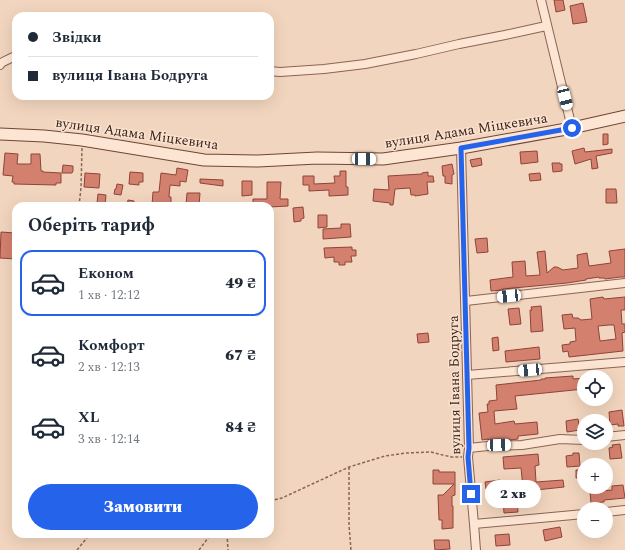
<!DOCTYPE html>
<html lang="uk">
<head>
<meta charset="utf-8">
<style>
	body { margin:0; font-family:Spectral,serif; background:#f6f6f7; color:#1f2937; height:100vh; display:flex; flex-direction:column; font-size:15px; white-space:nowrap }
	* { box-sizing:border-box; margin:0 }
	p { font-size:13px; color:#747a83 }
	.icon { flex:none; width:22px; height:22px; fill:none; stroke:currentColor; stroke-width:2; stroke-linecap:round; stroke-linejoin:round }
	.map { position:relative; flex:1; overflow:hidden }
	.panel { position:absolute; left:12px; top:202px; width:262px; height:336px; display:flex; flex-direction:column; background:#fff; border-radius:12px; box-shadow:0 4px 16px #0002 }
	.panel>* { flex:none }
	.banner { position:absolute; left:12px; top:12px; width:262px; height:88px; border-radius:12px; box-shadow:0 4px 16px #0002; display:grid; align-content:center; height:88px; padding:0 16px; background:#fff }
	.controls { position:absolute; left:577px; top:370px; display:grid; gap:8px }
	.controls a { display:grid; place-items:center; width:36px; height:36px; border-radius:50%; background:#fff; box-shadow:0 4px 16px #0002; font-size:20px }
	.end { position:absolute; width:18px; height:18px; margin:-9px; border:5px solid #2563eb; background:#fff; box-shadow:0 0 0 2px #fff }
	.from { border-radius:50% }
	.bubble { position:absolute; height:28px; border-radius:14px; background:#fff; box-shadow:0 4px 16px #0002; font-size:13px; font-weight:800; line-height:28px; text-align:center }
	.car { position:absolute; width:12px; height:24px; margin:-12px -6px; border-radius:5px; box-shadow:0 0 3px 1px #0007; background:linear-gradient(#fff 24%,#345 0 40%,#fff 0 76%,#345 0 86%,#fff 0) }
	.banner b { display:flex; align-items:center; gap:14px; height:38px; font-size:15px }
	.banner b+b { border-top:1px solid #e0e1e3 }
	.banner i { width:10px; height:10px; background:#1f2937 }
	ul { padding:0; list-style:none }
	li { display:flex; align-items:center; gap:12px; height:66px; margin:0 8px 6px; padding:0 8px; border:2px solid transparent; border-radius:12px }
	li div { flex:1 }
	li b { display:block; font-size:15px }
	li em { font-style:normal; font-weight:800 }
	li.selected { border-color:#2563eb }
	li>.icon { width:36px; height:36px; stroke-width:1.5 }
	h2 { padding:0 16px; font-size:18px; line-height:48px }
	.primary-button { display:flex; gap:8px; margin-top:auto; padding:8px 16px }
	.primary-button a { flex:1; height:46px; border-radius:24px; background:#2563eb; color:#fff; font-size:16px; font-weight:800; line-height:46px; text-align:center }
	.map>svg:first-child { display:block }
	.building { fill:#d4806f; stroke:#8e4438; fill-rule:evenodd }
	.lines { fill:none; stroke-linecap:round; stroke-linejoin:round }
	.street-casing { stroke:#8c6455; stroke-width:10 }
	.secondary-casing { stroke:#6e4538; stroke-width:13 }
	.path { stroke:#8c6455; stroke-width:1.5; stroke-dasharray:3 2; stroke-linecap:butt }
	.street { stroke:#fce5d2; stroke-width:8 }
	.secondary { stroke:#fce5d2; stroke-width:11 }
	.route { stroke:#2563eb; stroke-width:5 }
	.labels { text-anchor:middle; stroke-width:3; stroke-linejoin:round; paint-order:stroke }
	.street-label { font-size:14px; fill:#3a221b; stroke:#f9e2ce }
</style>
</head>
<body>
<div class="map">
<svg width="625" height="550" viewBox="0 0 625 550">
	<rect width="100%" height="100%" fill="#f2d5be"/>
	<g class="building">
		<polygon points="554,0 563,0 565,10 556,12"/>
		<polygon points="583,3 587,22 573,24 570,6"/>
		<polygon points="603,134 608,134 608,144 603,145"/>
		<polygon points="584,148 585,152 612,149 612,153 596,156 598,168 592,169 591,159 575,164 572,151"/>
		<polygon points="537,151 538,162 521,164 520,152"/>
		<polygon points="5,153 18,154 17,164 31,164 31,154 40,154 41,171 43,171 43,172 61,173 61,183 56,183 56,185 14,184 14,182 12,182 13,176 3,175"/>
		<polygon points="481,158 482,165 472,167 470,160"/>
		<polygon points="552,163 560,163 560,164 562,164 562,171 553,172"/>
		<polygon points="452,164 454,174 452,175 452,184 445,183 445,176 443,176 442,166"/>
		<polygon points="63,165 73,166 73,171 72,173 62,173"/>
		<polygon points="177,168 188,170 186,182 180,181 180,186 170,185 169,197 171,197 171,205 152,205 153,192 159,192 161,173 176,175"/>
		<polygon points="340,171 346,171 346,187 348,187 348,195 329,196 329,190 309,191 309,185 303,185 303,176 314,176 314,184 335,183 334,176 340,176"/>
		<polygon points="130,172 143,173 143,182 139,182 139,185 129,184"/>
		<polygon points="428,172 428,176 433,176 434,182 427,182 428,194 415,196 415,195 411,195 410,188 395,189 393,205 390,205 390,203 373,201 374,189 389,190 388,176 422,174 422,173"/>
		<polygon points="85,173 100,174 99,188 84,187"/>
		<polygon points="540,173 541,180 530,181 529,174"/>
		<polygon points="200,179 223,180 223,186 200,183"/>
		<polygon points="242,181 252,181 252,195 242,196"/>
		<polygon points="267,182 281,182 280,199 288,199 288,206 270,207 270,206 253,206 253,199 267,199"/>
		<polygon points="117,184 123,185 121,195 114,194 115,189 116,189"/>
		<polygon points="606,189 616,189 617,203 606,203"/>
		<polygon points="187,193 200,193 199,206 186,206"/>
		<polygon points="98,194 106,195 105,205 97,203"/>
		<polygon points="128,200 134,201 134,206 127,206"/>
		<polygon points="303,207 304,218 301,219 301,221 294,222 293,208"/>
		<polygon points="318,215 327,215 327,227 318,228"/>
		<polygon points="341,224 350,224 351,237 323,239 323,229 341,228"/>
		<polygon points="1,232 15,233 16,259 0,258"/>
		<polygon points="487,238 488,252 477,253 475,239"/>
		<polygon points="352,247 352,250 356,250 356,256 351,256 352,262 345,262 345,265 339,265 339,262 334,262 334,257 325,258 324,248"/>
		<polygon points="625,249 625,277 620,277 605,279 604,278 599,278 599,277 586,279 586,280 567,283 503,289 503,290 491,291 490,280 513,277 512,262 525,261 526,276 540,275 537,252 545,251 547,273 554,267 557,267 563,270 578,268 577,255 587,253 589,266 611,263 609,251"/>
		<path d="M603,297L604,299L625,297V310H621L622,324H625V332L622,333L623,351L569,357L568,351L563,352L562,345L570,344V342L576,341L575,328L564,329L562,315L572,314L573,318H578L581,320L592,319L590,299ZM609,325H614L616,339L600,341L598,326Z"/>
		<polygon points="541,306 543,331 531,332 530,310 532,310 531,307"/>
		<polygon points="519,308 521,324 510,325 508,309"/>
		<polygon points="428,333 429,342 418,343 417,334"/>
		<polygon points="498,337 499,350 493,351 492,338"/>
		<polygon points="539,347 540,359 506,362 505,351"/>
		<polygon points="573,376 573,379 584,378 584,389 515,396 517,409 494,411 495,424 514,421 515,424 537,422 538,434 518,436 518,439 510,440 501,440 501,439 488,440 488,439 482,440 479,413 488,412 487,404 489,404 489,401 497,400 496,385 541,380 541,379 545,379 545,378"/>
		<polygon points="622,410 624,426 618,426 618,424 610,425 609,412"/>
		<polygon points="578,419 580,430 567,432 566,421"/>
		<polygon points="620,444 622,458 610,459 609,448 613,447 612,445"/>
		<polygon points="573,453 579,453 580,466 567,467 566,456 573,455"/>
		<polygon points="538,454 539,465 535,466 536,482 563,480 564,487 536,490 536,497 524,498 521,468 504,469 503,457"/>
		<polygon points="433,470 439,470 439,472 455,472 455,495 452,496 452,506 453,506 453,528 442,529 442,520 439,520 438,495 443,495 454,484 433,484"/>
		<polygon points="576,470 584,470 584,477 576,478"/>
		<polygon points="500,480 501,486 486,489 485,482"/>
		<polygon points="623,485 625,498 604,500 604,502 591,503 590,492 612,490 612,486"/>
		<polygon points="517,498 518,512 504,513 503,499"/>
		<polygon points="560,527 562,537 545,541 543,530"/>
		<polygon points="509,534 510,545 496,546 495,535"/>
		<polygon points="434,540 449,540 450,549 435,550"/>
	</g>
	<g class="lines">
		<g class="street-casing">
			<g id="street">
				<polyline points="541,0 572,128"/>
				<polyline points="0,65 1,63 13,57 16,57"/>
				<polyline points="270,71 280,72 324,69 365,64 416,54 459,44 505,35 546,26"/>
				<polyline points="461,148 469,448 468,457 474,524 476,550"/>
				<polyline points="466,301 625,283"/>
				<polyline points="467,375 625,362"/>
				<polyline points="606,437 625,435"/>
				<polyline points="469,448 488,446 522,445 560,439 584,440"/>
				<polyline points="606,512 625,510"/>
				<polyline points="474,524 584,514"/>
			</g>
		</g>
		<g class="secondary-casing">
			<polyline id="secondary" points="0,134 44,136 82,140 204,160 258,161 317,158 383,159 461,148 572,128 625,116"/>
		</g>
		<g class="path">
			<polyline points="79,206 81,188 82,148"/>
			<polyline points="349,467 349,525 351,550"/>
			<polyline points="270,501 282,498 349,467 385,456 406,453 431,452 451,457 462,457"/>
			<polyline points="227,534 228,550"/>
			<polyline points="77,550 90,534"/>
			<polyline points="199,550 211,534"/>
		</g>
		<use href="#street" class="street"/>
		<use href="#secondary" class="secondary"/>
	</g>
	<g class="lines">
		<polyline class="route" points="471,494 468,457 469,448 461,148 572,128"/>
	</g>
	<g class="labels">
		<g class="street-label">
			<text transform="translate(466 130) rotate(-9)" y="5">вулиця Адама Міцкевича</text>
			<text transform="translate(137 133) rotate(8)" y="5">вулиця Адама Міцкевича</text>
			<text transform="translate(454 385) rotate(-91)" y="5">вулиця Івана Бодруга</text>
		</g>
	</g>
</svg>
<div class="controls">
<a><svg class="icon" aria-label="locate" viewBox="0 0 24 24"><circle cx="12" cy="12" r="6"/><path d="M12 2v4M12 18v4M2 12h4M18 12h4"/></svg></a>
<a><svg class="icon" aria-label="layers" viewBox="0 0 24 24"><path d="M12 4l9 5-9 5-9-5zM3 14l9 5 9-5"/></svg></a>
<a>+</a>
<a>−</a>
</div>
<i class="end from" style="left:572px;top:128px"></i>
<i class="end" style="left:471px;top:494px"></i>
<div class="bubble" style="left:485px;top:480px;width:56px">2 хв</div>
<i class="car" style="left:565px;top:98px;rotate:166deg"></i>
<i class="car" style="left:364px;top:159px;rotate:91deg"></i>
<i class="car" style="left:509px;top:296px;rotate:264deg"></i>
<i class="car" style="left:530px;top:370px;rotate:265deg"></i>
<i class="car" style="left:499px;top:445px;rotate:88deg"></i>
<div class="banner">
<b><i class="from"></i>Звідки</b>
<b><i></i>вулиця Івана Бодруга</b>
</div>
<section class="panel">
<h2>Оберіть тариф</h2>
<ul>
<li class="selected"><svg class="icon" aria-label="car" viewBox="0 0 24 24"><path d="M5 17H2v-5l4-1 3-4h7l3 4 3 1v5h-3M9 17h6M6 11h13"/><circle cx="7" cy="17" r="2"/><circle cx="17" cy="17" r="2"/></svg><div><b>Економ</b><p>1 хв · 12:12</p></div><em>49 ₴</em></li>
<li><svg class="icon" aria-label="car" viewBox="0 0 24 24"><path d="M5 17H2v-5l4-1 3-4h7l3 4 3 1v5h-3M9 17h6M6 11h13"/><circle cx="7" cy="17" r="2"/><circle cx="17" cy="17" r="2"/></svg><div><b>Комфорт</b><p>2 хв · 12:13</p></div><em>67 ₴</em></li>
<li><svg class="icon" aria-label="car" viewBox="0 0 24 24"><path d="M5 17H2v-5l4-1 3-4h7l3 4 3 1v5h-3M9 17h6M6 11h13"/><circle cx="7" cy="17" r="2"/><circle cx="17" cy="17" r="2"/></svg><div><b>XL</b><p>3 хв · 12:14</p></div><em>84 ₴</em></li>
</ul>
<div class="primary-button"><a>Замовити</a></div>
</section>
</div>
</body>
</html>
